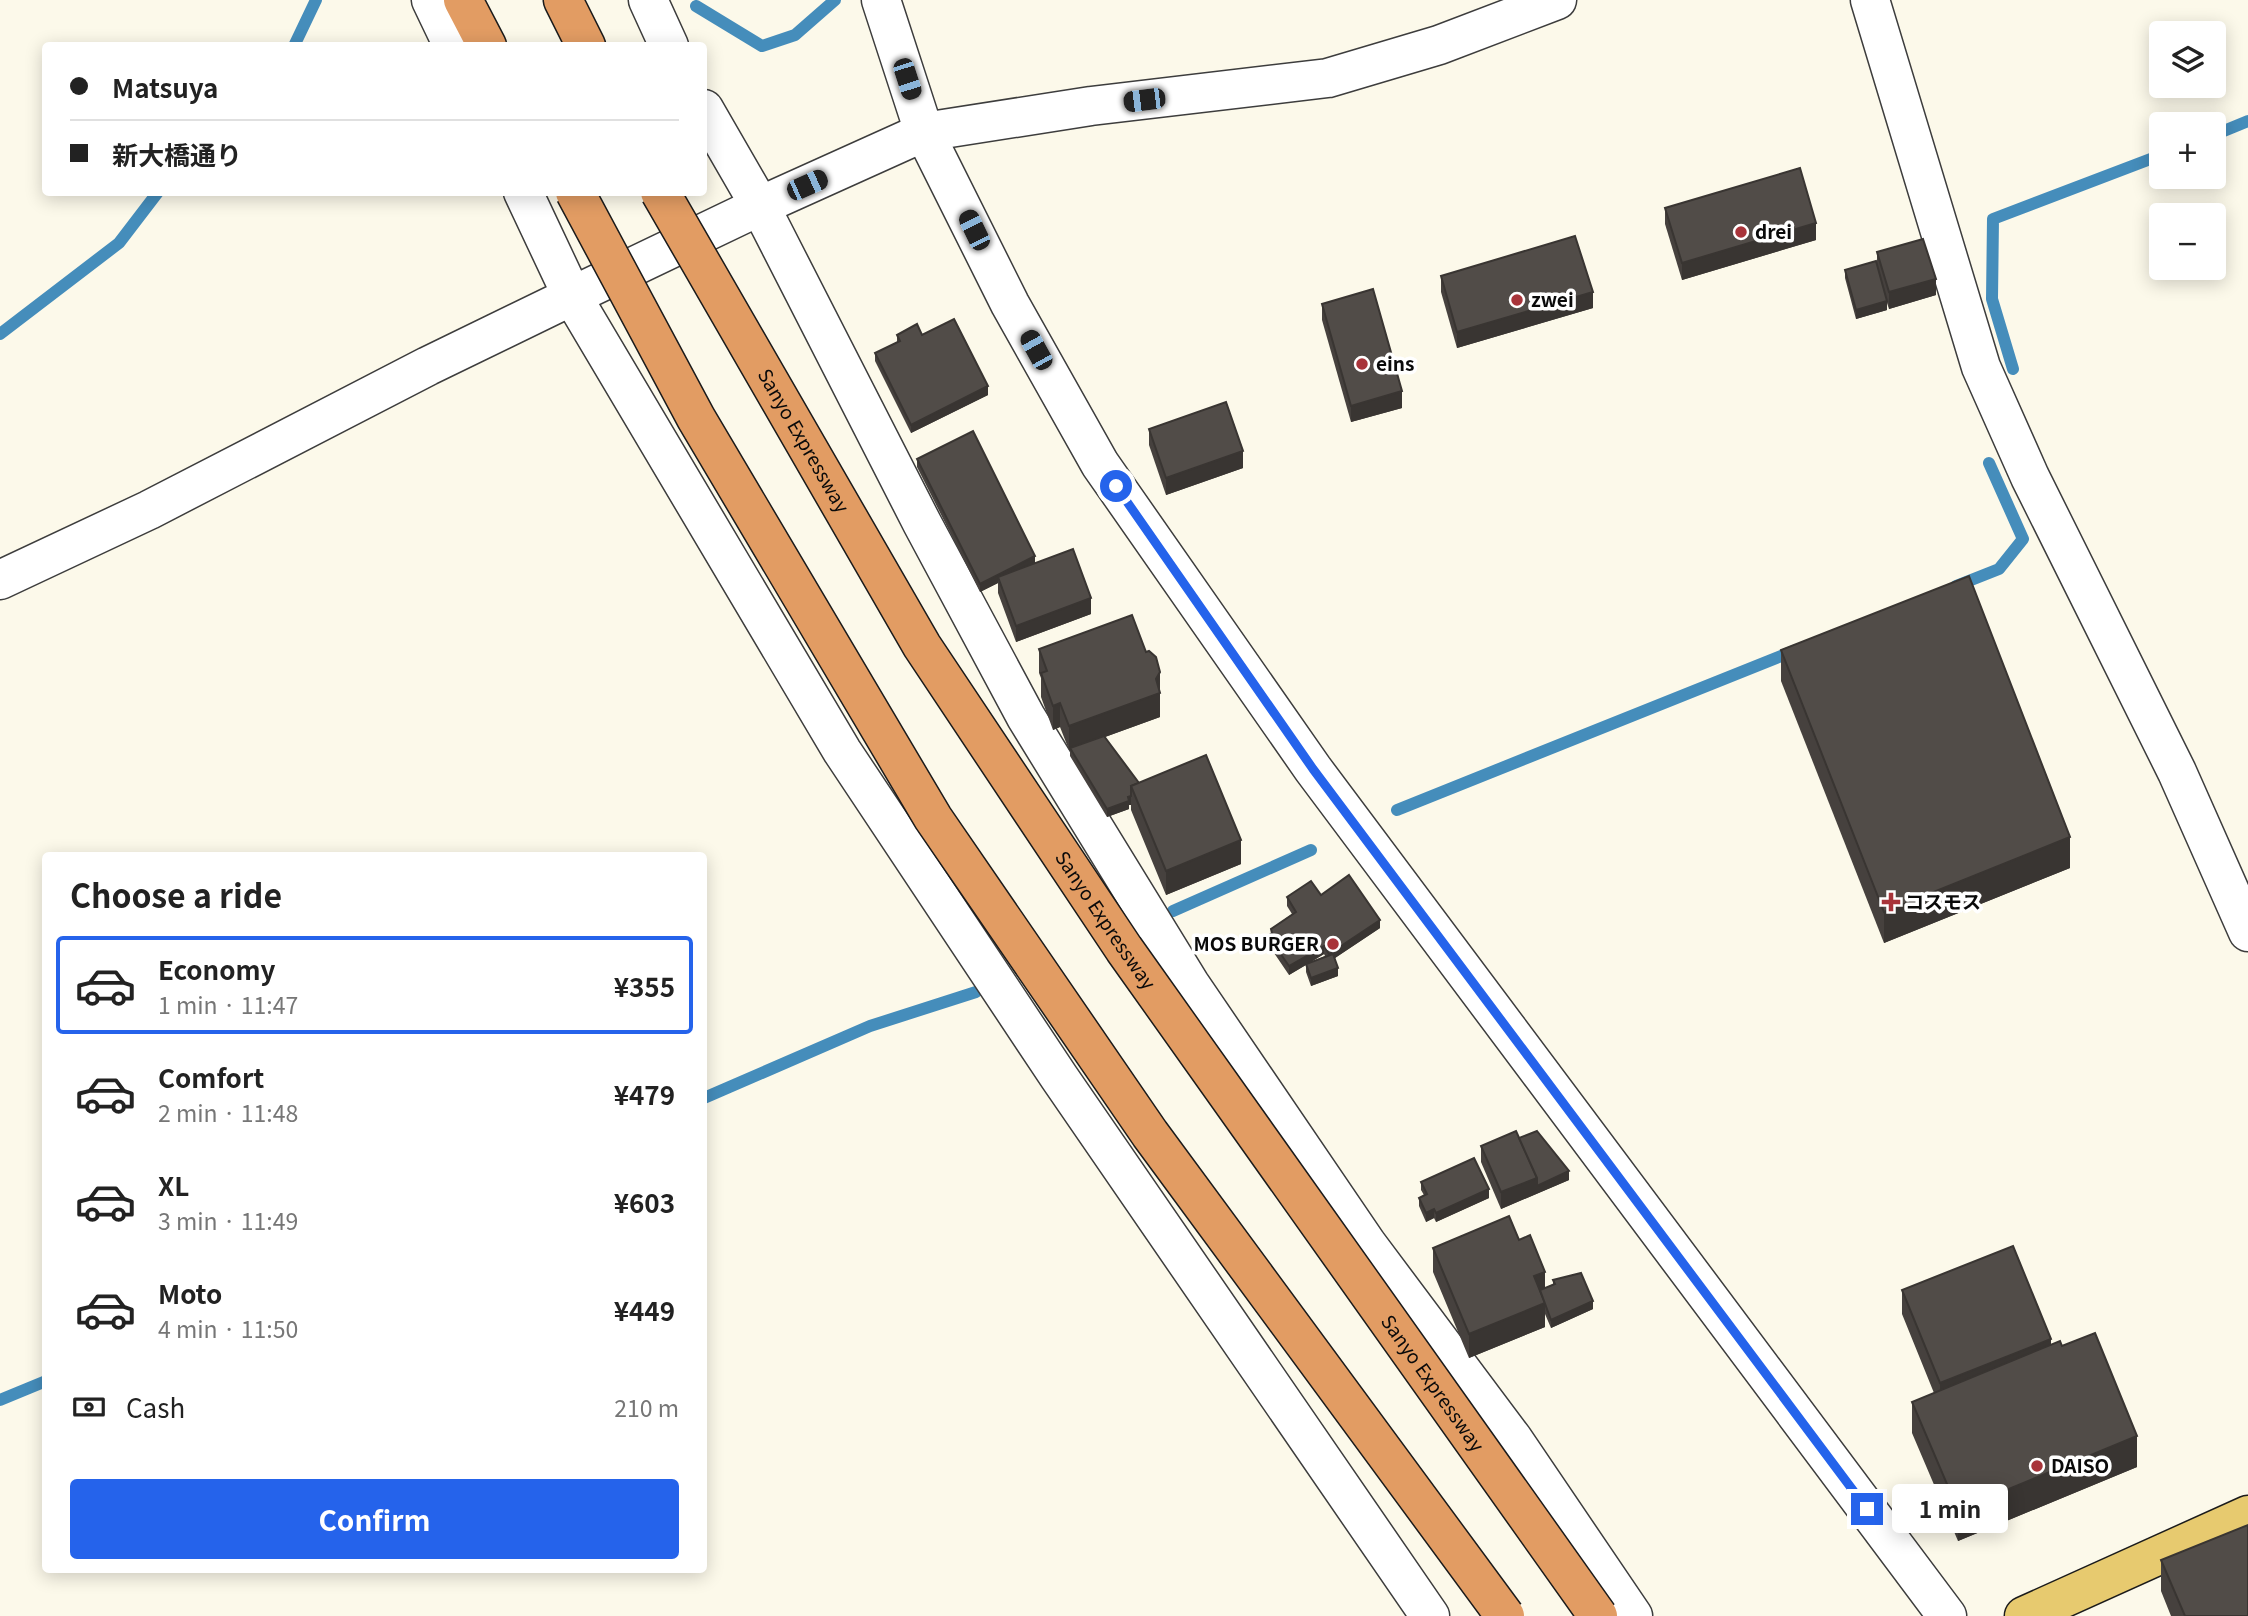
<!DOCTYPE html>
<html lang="en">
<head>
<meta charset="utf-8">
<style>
	body { margin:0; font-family:Georgia,"Noto Sans JP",serif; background:#f2f2f2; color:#222; height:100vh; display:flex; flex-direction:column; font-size:26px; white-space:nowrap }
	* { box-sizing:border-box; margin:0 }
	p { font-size:23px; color:#767676 }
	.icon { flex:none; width:38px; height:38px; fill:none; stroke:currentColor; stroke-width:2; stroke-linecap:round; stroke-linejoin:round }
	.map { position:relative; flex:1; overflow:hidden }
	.side { position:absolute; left:42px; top:852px; width:665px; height:721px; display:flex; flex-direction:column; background:#fff; border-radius:7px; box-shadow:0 4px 18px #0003 }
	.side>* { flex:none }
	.hud { position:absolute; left:42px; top:42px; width:665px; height:154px; border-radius:7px; box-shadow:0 4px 18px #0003; display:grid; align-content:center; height:154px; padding:0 28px; background:#fff }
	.controls { position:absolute; left:2149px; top:21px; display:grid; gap:14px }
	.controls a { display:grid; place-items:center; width:77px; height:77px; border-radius:7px; background:#fff; box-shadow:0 4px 18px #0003; font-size:35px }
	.end { position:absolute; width:32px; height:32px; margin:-16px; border:9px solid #2563eb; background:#fff; box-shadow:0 0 0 4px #fff }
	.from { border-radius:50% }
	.bubble { position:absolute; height:49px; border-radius:7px; background:#fff; box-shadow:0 4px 18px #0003; font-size:23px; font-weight:700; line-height:49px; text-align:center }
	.car { position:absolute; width:21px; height:42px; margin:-21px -10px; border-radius:9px; box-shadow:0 0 5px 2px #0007; background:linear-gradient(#222 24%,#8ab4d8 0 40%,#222 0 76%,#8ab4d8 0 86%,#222 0) }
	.hud b { display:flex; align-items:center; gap:24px; height:66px; font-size:26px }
	.hud b+b { border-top:2px solid #e0e0e0 }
	.hud i { width:18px; height:18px; background:#222 }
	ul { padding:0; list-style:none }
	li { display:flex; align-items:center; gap:21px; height:98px; margin:0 14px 10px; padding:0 14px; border:4px solid transparent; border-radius:7px }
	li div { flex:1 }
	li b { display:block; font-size:26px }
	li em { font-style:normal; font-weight:700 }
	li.active { border-color:#2563eb }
	li>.icon { width:63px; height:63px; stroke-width:1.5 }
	h2 { padding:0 28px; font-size:32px; line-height:84px }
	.pay { display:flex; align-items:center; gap:18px; height:77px; padding:0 28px; font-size:26px }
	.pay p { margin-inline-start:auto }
	.action { display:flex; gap:14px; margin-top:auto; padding:14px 28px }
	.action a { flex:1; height:80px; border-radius:7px; background:#2563eb; color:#fff; font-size:28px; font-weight:700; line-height:80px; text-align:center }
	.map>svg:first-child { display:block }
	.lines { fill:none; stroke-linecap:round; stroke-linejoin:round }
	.stream { stroke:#458dbb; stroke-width:12 }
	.minor-casing { stroke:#3d3d3d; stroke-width:41 }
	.major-casing { stroke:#1b1b1b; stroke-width:41 }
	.highway-casing { stroke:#1b1b1b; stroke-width:41 }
	.minor { stroke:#fff; stroke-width:38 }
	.major { stroke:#e7ca6f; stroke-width:38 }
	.highway { stroke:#e29c63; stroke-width:38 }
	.highway-bridge-casing { stroke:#1b1b1b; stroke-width:41; stroke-linecap:butt }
	.highway-bridge { stroke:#e29c63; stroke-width:38 }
	.wall { fill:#46413e; fill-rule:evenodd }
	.shaded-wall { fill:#393532 }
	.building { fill:#514c48; stroke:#393532; stroke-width:2 }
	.route { stroke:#2563eb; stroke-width:9 }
	.poi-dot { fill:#a8343a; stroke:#fff; stroke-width:2.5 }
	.labels { text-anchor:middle; stroke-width:7; stroke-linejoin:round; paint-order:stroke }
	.poi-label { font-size:19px; font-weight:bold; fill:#0a0a0a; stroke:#fff; text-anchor:start }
	.street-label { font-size:19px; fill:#0a0a0a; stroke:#fff }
</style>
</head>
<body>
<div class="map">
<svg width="2248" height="1616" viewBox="0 0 2248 1616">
	<rect width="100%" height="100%" fill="#fcf9ea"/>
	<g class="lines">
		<g class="stream">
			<polyline points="696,6 762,46 795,35 835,0"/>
			<polyline points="294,46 316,0"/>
			<polyline points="2214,135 2248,121"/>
			<polyline points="0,334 119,243 158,192"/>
			<polyline points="2013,369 1992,299 1993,219 2161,155"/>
			<polyline points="1956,586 1999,569 2023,539 1989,463"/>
			<polyline points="1397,810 1796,650"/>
			<polyline points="1173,911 1311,850"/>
			<polyline points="704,1098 870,1026 976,992"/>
			<polyline points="0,1400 46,1381"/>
		</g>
		<g class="minor-casing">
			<g id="minor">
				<polyline points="431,0 453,46"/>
				<polyline points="648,0 669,46"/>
				<polyline points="881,0 924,132 1010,304 1100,464 1313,769 1947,1616"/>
				<polyline points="1870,0 1981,367 2030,477 2177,772 2248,932"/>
				<polyline points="704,109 760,206 922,523 1026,717 1190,984 1367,1244 1513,1439 1633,1616"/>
				<polyline points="523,192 572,296 842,751 1059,1077 1430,1616"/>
				<polyline points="0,580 149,510 428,366 572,296 760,206 924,132 1091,106 1328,78 1439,45 1557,0"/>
			</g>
		</g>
		<g class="major-casing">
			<polyline id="major" points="2024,1616 2248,1515"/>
		</g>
		<g class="highway-casing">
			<g id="highway">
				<polyline points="463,0 487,46"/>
				<polyline points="563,0 586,46"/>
			</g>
		</g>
		<use href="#minor" class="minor"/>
		<use href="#major" class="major"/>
		<use href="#highway" class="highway"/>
		<g class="highway-bridge-casing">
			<g id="highway-bridge">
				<polyline points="575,192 696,418 933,818 1150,1134 1505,1616"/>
				<path id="s1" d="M660,192L922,646L1124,949L1598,1616"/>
			</g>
		</g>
		<use href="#highway-bridge" class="highway-bridge"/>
	</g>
	<g class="wall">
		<polygon points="1665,208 1816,240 1682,280 1665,224"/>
		<polygon points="1877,252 1936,295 1889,309 1887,303 1887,310 1856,319 1845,278 1845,270 1877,265"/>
		<polygon points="1441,276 1593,308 1457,348 1441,292"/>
		<polygon points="1322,304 1402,408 1351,422 1322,320"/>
		<polygon points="897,335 922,335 988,395 911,433 875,361 875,353 897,342"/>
		<polygon points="1149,429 1243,468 1166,495 1149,445"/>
		<polygon points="917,459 1035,563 1091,614 1016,642 998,593 998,583 980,592 917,467"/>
		<polygon points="1039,649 1146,652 1160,690 1160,717 1105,737 1139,783 1241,864 1166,895 1131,810 1131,805 1129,805 1129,809 1107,817 1070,756 1070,750 1069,750 1060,727 1053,730 1041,697 1041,678 1039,673"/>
		<polygon points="1781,650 2070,868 1884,943 1781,681"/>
		<path d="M1321,895L1380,928L1335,958L1338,976L1311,986L1306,972V965L1289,975L1268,944V936L1271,934V929L1292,914L1287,906V897ZM1324,954L1325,956L1311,962Z"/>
		<polygon points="1519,1138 1569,1180 1501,1209 1481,1162 1481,1146"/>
		<polygon points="1421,1182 1489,1198 1436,1222 1434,1218 1426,1222 1419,1206 1419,1198 1424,1195 1421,1190"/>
		<polygon points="1519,1240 1545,1288 1553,1284 1553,1280 1593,1309 1551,1328 1545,1314 1545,1327 1469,1358 1433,1272 1433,1248"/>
		<polygon points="1902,1290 2051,1345 2062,1346 2137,1467 1958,1541 1912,1433 1912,1402 1934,1393 1902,1314"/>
		<polygon points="2161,1560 2248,1616 2171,1616 2161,1591"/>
	</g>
	<g class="shaded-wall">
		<polygon points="1816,223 1816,240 1682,280 1682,263"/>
		<polygon points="1936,279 1936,295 1889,309 1889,292"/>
		<polygon points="1593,292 1593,308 1457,348 1457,332"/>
		<polygon points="1887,301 1887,310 1856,319 1856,310"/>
		<polygon points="988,386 988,395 911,433 911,425"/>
		<polygon points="1402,391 1402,408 1351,422 1351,406"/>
		<polygon points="1243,451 1243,468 1166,495 1166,478"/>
		<polygon points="1035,556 1035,565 998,577 998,583 980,592 980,584"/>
		<polygon points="1091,598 1091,614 1016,642 1016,626"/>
		<polygon points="1160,672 1160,717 1069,750 1069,726"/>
		<polygon points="1060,703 1060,727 1053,730 1053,706"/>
		<polygon points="1131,796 1131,805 1129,805 1129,809 1107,817 1107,809"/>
		<polygon points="2070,837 2070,868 1884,943 1884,912"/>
		<polygon points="1241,840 1241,864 1166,895 1166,871"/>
		<polygon points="1380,920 1380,928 1329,962 1329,954"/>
		<polygon points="1324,946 1324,954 1289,975 1289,966"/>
		<polygon points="1338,968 1338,976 1311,986 1311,978"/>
		<polygon points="1569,1171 1569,1180 1501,1209 1501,1192 1537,1178"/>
		<polygon points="1489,1189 1489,1198 1436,1222 1436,1213"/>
		<polygon points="1434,1209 1434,1218 1426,1222 1426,1213"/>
		<polygon points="1545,1272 1545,1296 1539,1291 1534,1276"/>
		<polygon points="1593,1301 1593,1309 1551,1328 1551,1320"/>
		<polygon points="1545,1303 1545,1327 1469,1358 1469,1334"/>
		<polygon points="2051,1339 2051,1363 1940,1407 1940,1383"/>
		<polygon points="2137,1436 2137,1467 1958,1541 1958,1510"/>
	</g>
	<g class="building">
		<polygon points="1800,168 1816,223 1682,263 1665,208"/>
		<polygon points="1575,236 1593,292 1457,332 1441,276"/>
		<polygon points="1923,239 1936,279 1889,292 1877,252"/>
		<polygon points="1876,261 1887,301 1856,310 1845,270"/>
		<polygon points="1373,289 1402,391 1351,406 1322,304"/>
		<polygon points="954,319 988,386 911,425 875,353 900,341 897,335 917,324 922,335"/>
		<polygon points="1226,402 1243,451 1166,478 1149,429"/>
		<polygon points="973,431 1035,556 980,584 917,459"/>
		<polygon points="1073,549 1091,598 1016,626 998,577"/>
		<polygon points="1969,576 2070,837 1884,912 1781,650"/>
		<polygon points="1132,615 1146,652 1149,651 1156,657 1160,672 1156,679 1160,693 1069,726 1060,703 1053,706 1041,673 1047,671 1039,649"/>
		<polygon points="1104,736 1139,783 1131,786 1131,796 1128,797 1129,801 1107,809 1070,748"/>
		<polygon points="1206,755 1241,840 1166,871 1131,786"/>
		<polygon points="1349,875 1380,920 1329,954 1324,946 1289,966 1268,936 1272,933 1271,929 1296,912 1287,897 1311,881 1321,895"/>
		<polygon points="1333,954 1338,968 1311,978 1306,964"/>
		<polygon points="1516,1131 1537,1178 1501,1192 1481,1146"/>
		<polygon points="1537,1131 1569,1171 1537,1186 1537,1178 1519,1138"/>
		<polygon points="1474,1158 1489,1189 1436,1213 1434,1209 1426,1213 1419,1198 1427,1194 1421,1182"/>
		<polygon points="1509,1216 1519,1240 1530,1235 1545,1272 1534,1276 1545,1303 1469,1334 1433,1248"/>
		<polygon points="2013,1246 2051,1339 1940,1383 1902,1290"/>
		<polygon points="1581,1273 1593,1301 1551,1320 1540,1290 1555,1284 1553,1280"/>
		<polygon points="2095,1333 2137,1436 1958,1510 1912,1402 2060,1341 2062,1346"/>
		<polygon points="2248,1525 2248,1616 2185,1616 2161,1560"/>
	</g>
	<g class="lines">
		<polyline class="route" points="1116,486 1313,769 1867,1509"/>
	</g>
	<g class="poi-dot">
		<circle cx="1741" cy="232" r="7"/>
		<circle cx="1517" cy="300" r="7"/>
		<circle cx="1362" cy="364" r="7"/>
		<path d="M1887.5 891.5h7v7h7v7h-7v7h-7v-7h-7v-7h7z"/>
		<circle cx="1333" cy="944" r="7"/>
		<circle cx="2037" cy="1466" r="7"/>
	</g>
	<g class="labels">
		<g class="poi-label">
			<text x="1755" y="239">drei</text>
			<text x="1531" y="307">zwei</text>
			<text x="1376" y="371">eins</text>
			<text x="1905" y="909">コスモス</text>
			<text x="1319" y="951" text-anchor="end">MOS BURGER</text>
			<text x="2051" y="1473">DAISO</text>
		</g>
		<g class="street-label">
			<text dy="7" stroke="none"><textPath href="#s1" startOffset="287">Sanyo Expressway</textPath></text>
			<text dy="7" stroke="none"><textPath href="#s1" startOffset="854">Sanyo Expressway</textPath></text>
			<text dy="7" stroke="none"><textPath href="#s1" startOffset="1421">Sanyo Expressway</textPath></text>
		</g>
	</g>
</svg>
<div class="controls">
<a><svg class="icon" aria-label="layers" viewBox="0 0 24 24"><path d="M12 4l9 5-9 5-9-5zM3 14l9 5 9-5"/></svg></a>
<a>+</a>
<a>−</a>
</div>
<i class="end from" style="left:1116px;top:486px"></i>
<i class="end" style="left:1867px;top:1509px"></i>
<div class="bubble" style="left:1892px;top:1484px;width:116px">1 min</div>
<i class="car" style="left:907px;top:79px;rotate:162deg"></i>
<i class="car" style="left:1144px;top:100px;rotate:263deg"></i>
<i class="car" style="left:807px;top:185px;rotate:66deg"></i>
<i class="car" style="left:974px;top:230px;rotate:334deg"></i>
<i class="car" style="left:1036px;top:350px;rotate:331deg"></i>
<div class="hud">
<b><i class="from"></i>Matsuya</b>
<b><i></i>新大橋通り</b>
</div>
<section class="side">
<h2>Choose a ride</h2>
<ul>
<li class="active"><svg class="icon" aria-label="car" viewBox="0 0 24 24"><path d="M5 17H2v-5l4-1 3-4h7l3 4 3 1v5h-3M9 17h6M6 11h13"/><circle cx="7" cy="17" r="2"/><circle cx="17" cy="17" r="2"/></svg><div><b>Economy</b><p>1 min · 11:47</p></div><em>¥355</em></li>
<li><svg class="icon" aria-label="car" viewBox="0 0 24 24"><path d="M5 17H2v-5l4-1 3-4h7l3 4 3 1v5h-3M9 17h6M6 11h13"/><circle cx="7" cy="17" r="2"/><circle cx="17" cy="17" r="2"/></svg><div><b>Comfort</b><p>2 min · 11:48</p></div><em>¥479</em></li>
<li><svg class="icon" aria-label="car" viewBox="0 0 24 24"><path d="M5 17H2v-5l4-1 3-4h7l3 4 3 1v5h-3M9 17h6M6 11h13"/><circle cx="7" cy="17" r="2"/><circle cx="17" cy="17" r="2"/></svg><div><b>XL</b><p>3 min · 11:49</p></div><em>¥603</em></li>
<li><svg class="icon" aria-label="car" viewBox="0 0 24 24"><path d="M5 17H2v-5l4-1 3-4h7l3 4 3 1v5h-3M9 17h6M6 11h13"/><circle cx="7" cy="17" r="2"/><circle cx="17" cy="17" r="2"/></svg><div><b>Moto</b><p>4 min · 11:50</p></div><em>¥449</em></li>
</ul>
<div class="pay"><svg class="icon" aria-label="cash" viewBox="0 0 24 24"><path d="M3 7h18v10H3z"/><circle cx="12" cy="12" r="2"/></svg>Cash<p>210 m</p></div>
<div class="action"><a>Confirm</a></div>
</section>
</div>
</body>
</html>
